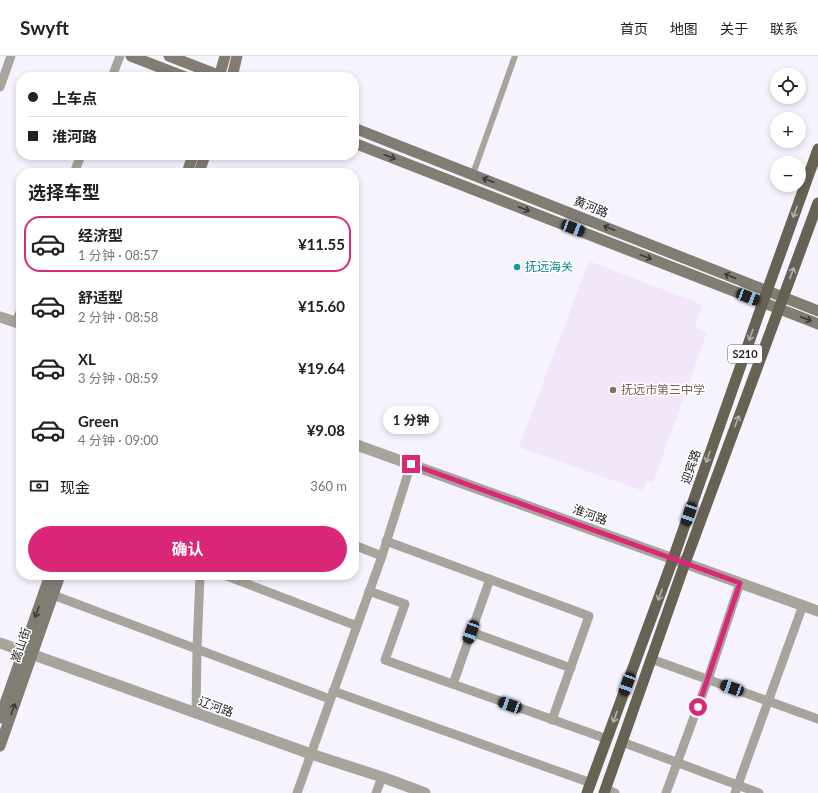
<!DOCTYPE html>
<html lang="zh">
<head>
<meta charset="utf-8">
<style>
	body { margin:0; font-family:Lato,"Noto Sans SC",sans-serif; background:#f6f6f6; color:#222; height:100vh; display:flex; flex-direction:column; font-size:15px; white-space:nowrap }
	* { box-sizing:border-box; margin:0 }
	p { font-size:13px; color:#767676 }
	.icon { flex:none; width:22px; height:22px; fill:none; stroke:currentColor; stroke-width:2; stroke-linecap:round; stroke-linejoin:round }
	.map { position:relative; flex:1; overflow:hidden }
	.drawer { position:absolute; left:16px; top:112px; width:343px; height:412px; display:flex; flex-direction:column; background:#fff; border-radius:16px; box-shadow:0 2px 6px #0003 }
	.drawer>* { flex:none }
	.hud { position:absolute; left:16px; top:16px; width:343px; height:88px; border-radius:16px; box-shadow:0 2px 6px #0003; display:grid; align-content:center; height:88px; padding:0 12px; background:#fff }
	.fabs { position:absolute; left:770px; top:12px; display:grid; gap:8px }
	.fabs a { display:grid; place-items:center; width:36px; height:36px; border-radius:50%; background:#fff; box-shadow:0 2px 6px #0003; font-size:20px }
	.end { position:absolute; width:18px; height:18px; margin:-9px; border:5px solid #db2777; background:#fff; box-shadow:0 0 0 2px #fff }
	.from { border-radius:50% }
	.bubble { position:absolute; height:28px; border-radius:14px; background:#fff; box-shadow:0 2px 6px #0003; font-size:13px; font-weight:700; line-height:28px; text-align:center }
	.car { position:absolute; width:12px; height:24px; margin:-12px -6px; border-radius:5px; box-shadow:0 0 3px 1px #0007; background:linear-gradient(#222 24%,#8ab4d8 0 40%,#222 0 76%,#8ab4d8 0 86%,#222 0) }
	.hud b { display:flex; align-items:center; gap:14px; height:38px; font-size:15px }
	.hud b+b { border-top:1px solid #e0e0e0 }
	.hud i { width:10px; height:10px; background:#222 }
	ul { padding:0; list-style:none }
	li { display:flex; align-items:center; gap:12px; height:56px; margin:0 8px 6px; padding:0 4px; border:2px solid transparent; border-radius:16px }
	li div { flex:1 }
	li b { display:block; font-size:15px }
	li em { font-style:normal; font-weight:700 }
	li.on { border-color:#db2777 }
	li>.icon { width:36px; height:36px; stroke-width:1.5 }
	h2 { padding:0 12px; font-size:18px; line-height:48px }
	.pay { display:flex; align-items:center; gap:10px; height:44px; padding:0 12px; font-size:15px }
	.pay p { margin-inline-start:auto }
	.primary-button { display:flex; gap:8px; margin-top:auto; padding:8px 12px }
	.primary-button a { flex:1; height:46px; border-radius:24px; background:#db2777; color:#fff; font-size:16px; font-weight:700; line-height:46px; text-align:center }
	header { display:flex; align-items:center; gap:24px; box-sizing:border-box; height:56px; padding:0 20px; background:#fff; border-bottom:1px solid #e0e0e0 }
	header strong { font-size:19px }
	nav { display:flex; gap:22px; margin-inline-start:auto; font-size:14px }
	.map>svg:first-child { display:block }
	.education { fill:#f2e6fa }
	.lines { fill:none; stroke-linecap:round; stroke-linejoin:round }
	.pedestrian { stroke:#a7a49c; stroke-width:6 }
	.minor { stroke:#a7a49c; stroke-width:9 }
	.tertiary { stroke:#a7a49c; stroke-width:11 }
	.secondary { stroke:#827d72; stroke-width:11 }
	.primary { stroke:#676254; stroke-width:11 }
	.oneway { stroke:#3c393a }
	.oneway2 { stroke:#b3b0aa }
	.route { stroke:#db2777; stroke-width:5 }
	.culture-dot { fill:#0f9aa8; stroke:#fff; stroke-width:1.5 }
	.education-dot { fill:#8d6e63; stroke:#fff; stroke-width:1.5 }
	.labels { text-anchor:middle; stroke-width:3; stroke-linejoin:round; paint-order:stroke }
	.shield { fill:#fff; stroke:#626064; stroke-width:1 }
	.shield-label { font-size:11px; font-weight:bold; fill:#1e1c22 }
	.street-label { font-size:12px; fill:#1e1c22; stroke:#fff }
	.culture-label { font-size:12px; fill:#0d838f; stroke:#fff; text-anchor:start }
	.education-label { font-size:12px; fill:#785e54; stroke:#fff; text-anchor:start }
</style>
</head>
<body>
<header>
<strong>Swyft</strong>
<nav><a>首页</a><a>地图</a><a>关于</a><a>联系</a></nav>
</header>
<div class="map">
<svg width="818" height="737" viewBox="0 0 818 737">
	<rect width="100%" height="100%" fill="#f7f3fe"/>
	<polygon class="education" points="589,205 703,249 695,271 707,276 653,427 647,425 643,435 519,391"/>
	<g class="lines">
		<polyline class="pedestrian" points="473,118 515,0"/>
		<g class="minor">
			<polyline points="112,21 120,0"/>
			<polyline points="0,31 11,0"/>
			<polyline points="74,117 81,99"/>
			<polyline points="16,266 21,254"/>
			<polyline points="386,485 589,560 552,664"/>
			<polyline points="354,489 382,500"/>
			<polyline points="224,519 357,570"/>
			<polyline points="369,535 405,548 385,604 607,683"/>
			<polyline points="53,539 330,643"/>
			<polyline points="471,576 571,612"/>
			<polyline points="651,603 818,663"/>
			<polyline points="453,628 490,523"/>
			<polyline points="333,635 591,727"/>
			<polyline points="196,658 197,593 200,519"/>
			<polyline points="622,686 759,737"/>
			<polyline points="605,733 615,737"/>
			<polyline points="297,737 382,500 411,408"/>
			<polyline points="376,737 382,721"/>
			<polyline points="666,737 708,623 740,527"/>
			<polyline points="735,737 803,549"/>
		</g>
		<g class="tertiary">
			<polyline points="0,261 21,268"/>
			<polyline points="354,388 818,555"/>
			<polyline points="0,587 311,698 382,721 425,737"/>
		</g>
		<g class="secondary">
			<polyline points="131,0 185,21"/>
			<polyline points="169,0 223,21"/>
			<polyline points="219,21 225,0"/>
			<polyline points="232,21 237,0"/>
			<polyline points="354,72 818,255"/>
			<polyline points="354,87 818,268"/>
			<polyline points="187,117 193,99"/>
			<polyline points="199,117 205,99"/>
			<polyline points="0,662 50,519"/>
			<polyline points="0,690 60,519"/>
		</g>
		<g class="primary">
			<polyline points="587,737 673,503 763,246 818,93"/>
			<polyline points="604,737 685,507 818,147"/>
		</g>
	</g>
	<defs><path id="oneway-shaft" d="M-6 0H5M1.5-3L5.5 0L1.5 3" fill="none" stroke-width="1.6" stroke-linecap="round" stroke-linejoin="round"/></defs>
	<g class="oneway">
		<use href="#oneway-shaft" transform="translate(390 101) rotate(21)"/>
		<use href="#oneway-shaft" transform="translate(488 124) rotate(-158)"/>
		<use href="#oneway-shaft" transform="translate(524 153) rotate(21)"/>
		<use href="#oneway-shaft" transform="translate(609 172) rotate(-158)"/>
		<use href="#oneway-shaft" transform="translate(646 201) rotate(21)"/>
		<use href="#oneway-shaft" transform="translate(730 220) rotate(-158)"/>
		<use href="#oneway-shaft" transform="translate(806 263) rotate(21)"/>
		<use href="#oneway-shaft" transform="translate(37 556) rotate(109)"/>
		<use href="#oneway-shaft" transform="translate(13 653) rotate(-71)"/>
	</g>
	<g class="oneway2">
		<use href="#oneway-shaft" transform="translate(795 156) rotate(110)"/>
		<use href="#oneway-shaft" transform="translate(792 217) rotate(-69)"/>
		<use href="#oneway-shaft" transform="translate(751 279) rotate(109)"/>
		<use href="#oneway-shaft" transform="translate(737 365) rotate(-70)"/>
		<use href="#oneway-shaft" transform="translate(708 401) rotate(109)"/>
		<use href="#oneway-shaft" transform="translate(660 539) rotate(110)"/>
		<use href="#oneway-shaft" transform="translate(615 661) rotate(110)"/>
	</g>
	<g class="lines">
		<polyline class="route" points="411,408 740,527 698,651"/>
	</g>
	<circle class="culture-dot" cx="517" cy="211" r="4"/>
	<circle class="education-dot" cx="613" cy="334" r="4"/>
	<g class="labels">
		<rect class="shield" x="728" y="289" width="34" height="18" rx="3"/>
		<g class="shield-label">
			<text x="745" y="302">S210</text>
		</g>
		<g class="street-label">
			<text transform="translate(591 151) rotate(22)" y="4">黄河路</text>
			<text transform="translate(691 411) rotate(-71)" y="4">迎宾路</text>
			<text transform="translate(590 459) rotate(20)" y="4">淮河路</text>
			<text transform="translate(21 589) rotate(-71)" y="4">嵩山街</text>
			<text transform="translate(216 651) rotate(20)" y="4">辽河路</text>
		</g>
		<g class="culture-label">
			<text x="525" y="215">抚远海关</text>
		</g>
		<g class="education-label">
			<text x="621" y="338">抚远市第三中学</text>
		</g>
	</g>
</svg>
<div class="fabs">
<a><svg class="icon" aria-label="locate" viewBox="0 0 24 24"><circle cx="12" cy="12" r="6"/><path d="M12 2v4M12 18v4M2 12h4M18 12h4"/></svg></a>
<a>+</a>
<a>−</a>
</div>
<i class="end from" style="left:698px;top:651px"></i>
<i class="end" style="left:411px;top:408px"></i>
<div class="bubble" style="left:383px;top:350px;width:56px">1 分钟</div>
<i class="car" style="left:573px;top:172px;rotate:111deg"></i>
<i class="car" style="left:748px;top:241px;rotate:111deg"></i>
<i class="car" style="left:689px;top:458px;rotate:199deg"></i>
<i class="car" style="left:471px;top:576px;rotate:200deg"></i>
<i class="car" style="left:627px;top:628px;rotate:200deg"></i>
<i class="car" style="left:732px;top:632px;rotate:290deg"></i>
<i class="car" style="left:510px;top:649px;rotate:290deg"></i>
<div class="hud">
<b><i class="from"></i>上车点</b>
<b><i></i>淮河路</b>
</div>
<section class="drawer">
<h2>选择车型</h2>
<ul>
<li class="on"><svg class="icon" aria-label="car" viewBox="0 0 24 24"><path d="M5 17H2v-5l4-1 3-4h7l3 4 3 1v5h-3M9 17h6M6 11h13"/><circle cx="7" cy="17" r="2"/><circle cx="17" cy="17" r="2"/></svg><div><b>经济型</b><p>1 分钟 · 08:57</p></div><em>¥11.55</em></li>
<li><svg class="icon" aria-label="car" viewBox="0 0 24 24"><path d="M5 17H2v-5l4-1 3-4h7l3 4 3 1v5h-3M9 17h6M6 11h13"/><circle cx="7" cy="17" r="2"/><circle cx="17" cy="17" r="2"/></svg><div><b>舒适型</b><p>2 分钟 · 08:58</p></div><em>¥15.60</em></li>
<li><svg class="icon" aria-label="car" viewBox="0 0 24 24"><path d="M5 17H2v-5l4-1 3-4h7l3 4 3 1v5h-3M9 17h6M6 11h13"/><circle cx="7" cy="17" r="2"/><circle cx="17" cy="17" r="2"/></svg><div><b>XL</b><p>3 分钟 · 08:59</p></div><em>¥19.64</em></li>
<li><svg class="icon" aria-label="car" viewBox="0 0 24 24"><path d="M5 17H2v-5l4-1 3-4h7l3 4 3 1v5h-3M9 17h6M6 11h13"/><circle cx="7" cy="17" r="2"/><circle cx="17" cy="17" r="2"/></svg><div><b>Green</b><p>4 分钟 · 09:00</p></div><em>¥9.08</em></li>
</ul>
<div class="pay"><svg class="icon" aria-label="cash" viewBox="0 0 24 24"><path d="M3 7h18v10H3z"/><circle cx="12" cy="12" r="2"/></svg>现金<p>360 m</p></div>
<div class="primary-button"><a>确认</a></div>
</section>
</div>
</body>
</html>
